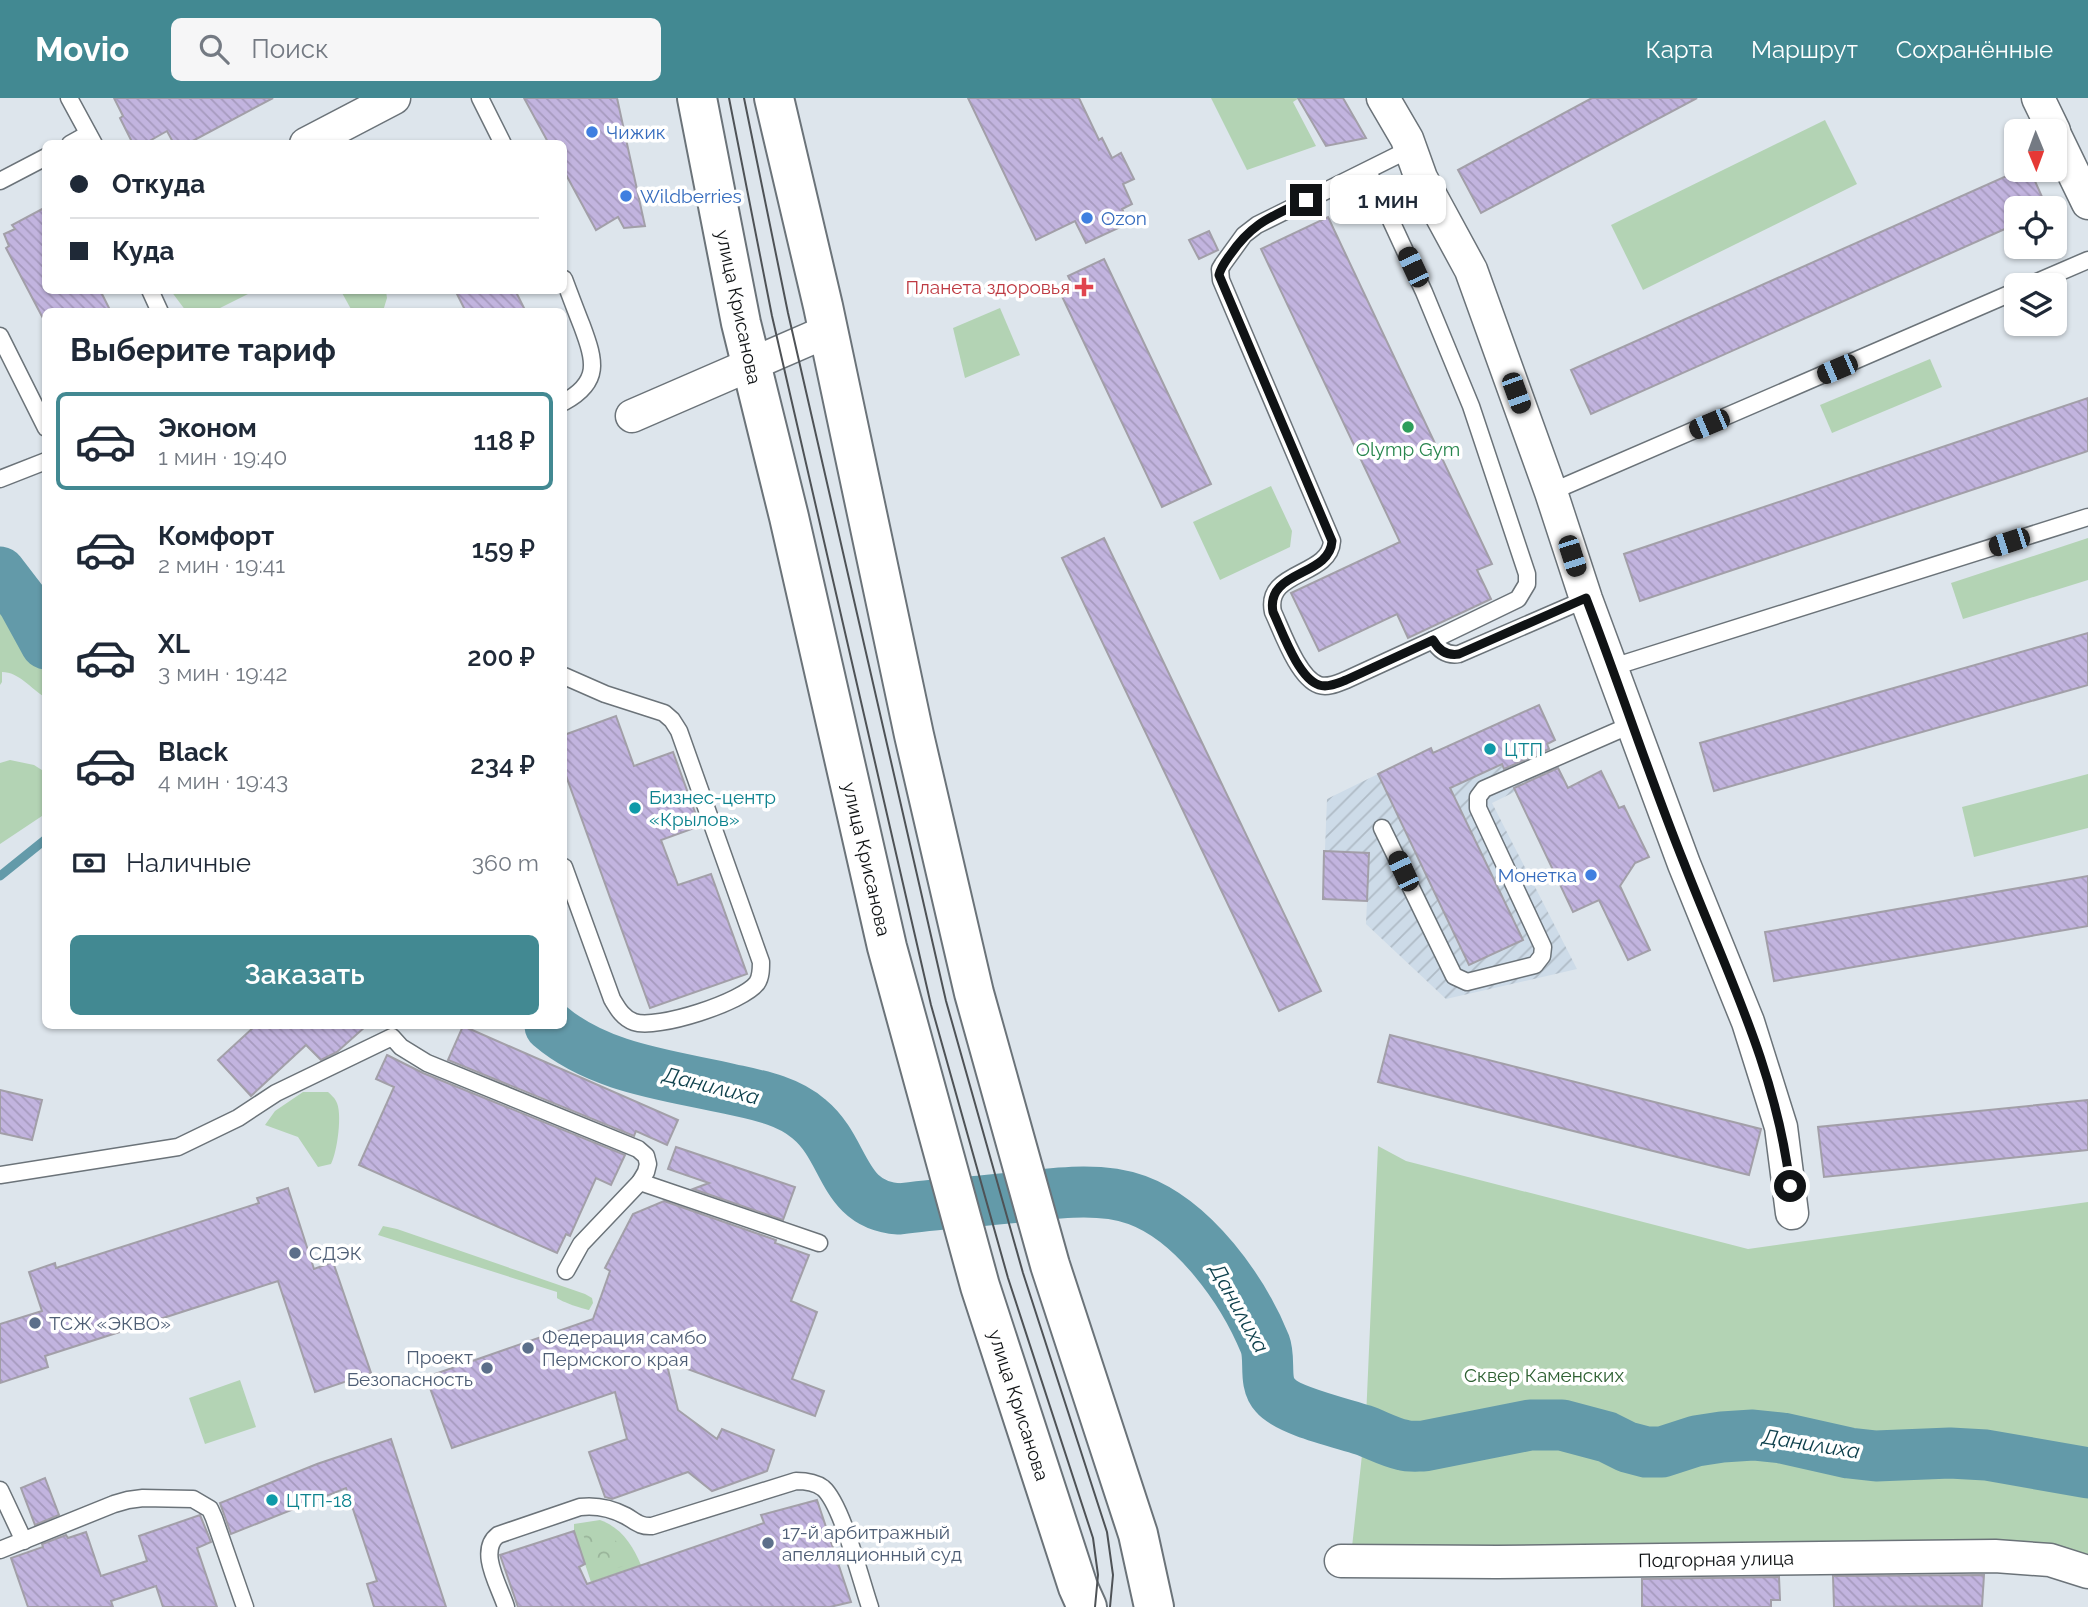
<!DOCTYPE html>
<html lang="ru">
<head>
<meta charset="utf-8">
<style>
	body { margin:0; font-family:Raleway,sans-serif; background:#f6f6f7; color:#1f2937; height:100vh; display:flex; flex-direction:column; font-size:26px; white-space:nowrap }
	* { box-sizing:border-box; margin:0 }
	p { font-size:23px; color:#747a83 }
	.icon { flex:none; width:38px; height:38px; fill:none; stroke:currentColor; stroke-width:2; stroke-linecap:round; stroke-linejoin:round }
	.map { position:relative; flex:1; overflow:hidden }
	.details { position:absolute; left:42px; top:210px; width:525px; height:721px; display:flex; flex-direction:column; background:#fff; border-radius:10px; box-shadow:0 2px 5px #0004 }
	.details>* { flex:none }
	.hud { position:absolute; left:42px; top:42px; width:525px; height:154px; border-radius:10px; box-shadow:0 2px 5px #0004; display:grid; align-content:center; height:154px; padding:0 28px; background:#fff }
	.needle { width:46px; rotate:179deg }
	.buttons { position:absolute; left:2004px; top:21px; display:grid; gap:14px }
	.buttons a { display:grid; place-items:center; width:63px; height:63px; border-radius:10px; background:#fff; box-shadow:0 2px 5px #0004; font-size:35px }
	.end { position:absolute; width:32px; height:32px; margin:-16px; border:9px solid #101315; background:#fff; box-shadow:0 0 0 4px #fff }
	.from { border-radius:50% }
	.bubble { position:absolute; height:49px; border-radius:10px; background:#fff; box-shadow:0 2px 5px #0004; font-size:23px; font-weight:600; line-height:49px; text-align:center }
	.car { position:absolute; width:21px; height:42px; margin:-21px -10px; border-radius:9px; box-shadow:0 0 5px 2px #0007; background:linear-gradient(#222 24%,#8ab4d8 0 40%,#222 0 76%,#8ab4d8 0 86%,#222 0) }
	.hud b { display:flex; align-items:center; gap:24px; height:66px; font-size:26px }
	.hud b+b { border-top:2px solid #e0e1e3 }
	.hud i { width:18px; height:18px; background:#1f2937 }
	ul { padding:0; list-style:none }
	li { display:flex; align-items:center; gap:21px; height:98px; margin:0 14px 10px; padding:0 14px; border:4px solid transparent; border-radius:10px }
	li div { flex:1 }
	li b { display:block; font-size:26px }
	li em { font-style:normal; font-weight:600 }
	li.current { border-color:#428992 }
	li>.icon { width:63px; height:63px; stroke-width:1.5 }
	h2 { padding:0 28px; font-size:32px; line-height:84px }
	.pay { display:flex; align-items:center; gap:18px; height:77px; padding:0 28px; font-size:26px }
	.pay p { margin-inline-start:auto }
	.action { display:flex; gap:14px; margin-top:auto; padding:14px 28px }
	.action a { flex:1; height:80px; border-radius:10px; background:#428992; color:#fff; font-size:28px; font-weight:600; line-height:80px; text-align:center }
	header { display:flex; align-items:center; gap:42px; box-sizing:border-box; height:98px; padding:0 35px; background:#428992; color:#fff }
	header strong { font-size:33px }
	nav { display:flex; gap:38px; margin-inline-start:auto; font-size:24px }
	.search { width:490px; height:63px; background:#f6f6f7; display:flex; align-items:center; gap:18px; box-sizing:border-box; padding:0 24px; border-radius:10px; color:#747a83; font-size:26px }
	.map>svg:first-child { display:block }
	.industrial { fill:url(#industrial-furrows) }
	.green { fill:#b3d3b4 }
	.forest { fill:url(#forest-crowns) }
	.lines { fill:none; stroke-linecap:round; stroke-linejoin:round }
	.stream { stroke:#639aa9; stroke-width:9 }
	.river { stroke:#639aa9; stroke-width:51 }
	.building { fill:url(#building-back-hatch); stroke:#a29fa8; stroke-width:2 }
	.service-casing { stroke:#6b7379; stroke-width:19 }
	.minor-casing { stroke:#6b7379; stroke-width:35 }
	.secondary-casing { stroke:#6b7379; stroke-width:42 }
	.service { stroke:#fff; stroke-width:16 }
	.minor { stroke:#fff; stroke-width:32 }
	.secondary { stroke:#fff; stroke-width:38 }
	.tram { stroke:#4e5256; stroke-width:2 }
	.route { stroke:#101315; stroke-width:9 }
	.shop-dot { fill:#3f7fe0; stroke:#fff; stroke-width:2.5 }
	.health-dot { fill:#e0444e; stroke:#fff; stroke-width:2.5 }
	.leisure-dot { fill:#2e9e5b; stroke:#fff; stroke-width:2.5 }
	.culture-dot { fill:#0f9aa8; stroke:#fff; stroke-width:2.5 }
	.service-dot { fill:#5c6f8a; stroke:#fff; stroke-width:2.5 }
	.labels { text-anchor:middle; stroke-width:7; stroke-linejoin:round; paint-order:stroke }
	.shop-label { font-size:19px; fill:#366cbe; stroke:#fff; text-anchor:start }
	.health-label { font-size:19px; fill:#be3a42; stroke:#fff; text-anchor:end }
	.street-label { font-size:19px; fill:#101315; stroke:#fff }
	.leisure-label { font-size:19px; fill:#27864d; stroke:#fff }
	.culture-label { font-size:19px; fill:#0d838f; stroke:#fff; text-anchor:start }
	.service-label { font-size:19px; fill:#4e5e75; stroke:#fff; text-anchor:start }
	.park-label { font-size:19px; fill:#2f6133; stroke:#fff }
	.water-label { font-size:21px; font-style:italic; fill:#0f414d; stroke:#fff }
</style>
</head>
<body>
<header>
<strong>Movio</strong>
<div class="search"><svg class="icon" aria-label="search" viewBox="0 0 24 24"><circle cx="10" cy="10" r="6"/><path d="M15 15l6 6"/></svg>Поиск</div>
<nav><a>Карта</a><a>Маршрут</a><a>Сохранённые</a></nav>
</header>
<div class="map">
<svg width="2088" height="1509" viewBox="0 0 2088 1509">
	<defs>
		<pattern id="industrial-furrows" width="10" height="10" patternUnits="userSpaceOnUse" patternTransform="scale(1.75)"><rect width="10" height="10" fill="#cddbe8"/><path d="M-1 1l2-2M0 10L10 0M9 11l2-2" fill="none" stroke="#afbbc6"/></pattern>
		<pattern id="forest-crowns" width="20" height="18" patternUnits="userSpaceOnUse" patternTransform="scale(1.75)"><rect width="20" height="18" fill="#b3d3b4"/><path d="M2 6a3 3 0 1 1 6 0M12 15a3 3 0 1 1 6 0" fill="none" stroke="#99b49a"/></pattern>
		<pattern id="building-back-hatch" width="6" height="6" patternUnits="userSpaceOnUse" patternTransform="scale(1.75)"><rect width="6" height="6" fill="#c2b4df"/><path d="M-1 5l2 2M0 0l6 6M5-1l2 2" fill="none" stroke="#a69abe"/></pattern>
	</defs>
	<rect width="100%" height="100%" fill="#dde5ec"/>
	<polygon class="industrial" points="1539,607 1555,642 1547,646 1559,672 1492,705 1577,871 1446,901 1366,826 1367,803 1323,801 1327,701 1431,650 1434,655"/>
	<g class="green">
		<polygon points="1211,0 1299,0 1293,4 1316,48 1247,72"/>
		<polygon points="1825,22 1857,86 1643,192 1611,127"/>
		<polygon points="171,193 254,193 214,213 186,213"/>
		<polygon points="341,193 386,193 387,200 383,213 352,213"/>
		<polygon points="1000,210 1020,257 965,280 953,230"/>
		<polygon points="1930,261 1942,289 1832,335 1820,307"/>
		<polygon points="1271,388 1292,433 1290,449 1220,482 1193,424"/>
		<polygon points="2088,440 2088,482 1963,521 1951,485"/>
		<path d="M0,478L22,510L45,555V599C31,591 19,574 2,574V584L0,587Z"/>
		<polygon points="10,662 34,667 45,674 45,716 0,746 0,665"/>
		<polygon points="2088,676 2088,730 1974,759 1962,709"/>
		<path d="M303,994H328C331,997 334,999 336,1003C343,1014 337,1055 331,1066L318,1069L298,1039L265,1027L275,1013Z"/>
		<polygon points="1378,1048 1406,1063 1748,1151 2088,1104 2088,1466 1710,1449 1352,1449 1366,1320"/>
		<path d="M383,1128L397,1131L585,1196L592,1200L593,1205L589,1212C583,1211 562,1204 557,1200V1194L378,1137Z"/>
		<polygon points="240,1282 256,1329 205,1346 189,1300"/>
		<path d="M600,1422C621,1429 633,1448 641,1467L591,1484L574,1433V1426Z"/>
	</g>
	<path class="forest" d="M595,1429C608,1433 624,1450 631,1462L630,1467L598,1474L592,1470L583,1435Z"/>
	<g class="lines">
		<polyline class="stream" points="0,778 46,741"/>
		<g class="river">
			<polyline points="0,474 23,504 46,546"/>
			<path d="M550,928C599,970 668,977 730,991C757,997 787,1002 809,1021C847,1052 841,1107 899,1111C936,1106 973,1104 1010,1100C1051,1096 1098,1088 1137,1102C1194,1123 1243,1192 1265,1246C1271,1262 1263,1284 1275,1297C1288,1313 1342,1325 1363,1332C1377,1337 1389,1344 1403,1347C1410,1349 1417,1348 1424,1348L1530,1327H1562L1607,1339L1627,1349L1646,1354H1662L1696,1343L1722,1339L1753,1337L1782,1340L1849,1355L1876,1358L1950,1355L1986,1357L2088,1375"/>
		</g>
	</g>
	<g class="building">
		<polygon points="114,0 273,0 187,46 174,46 167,33 144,46 133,46 120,20 123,18"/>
		<polygon points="524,0 617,0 645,128 624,130 618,119 596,132 564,73 564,46 549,46"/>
		<polygon points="968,0 1079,0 1099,42 1102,40 1112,60 1121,55 1134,81 1123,86 1132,106 1122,111 1129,125 1086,145 1075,123 1036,142"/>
		<polygon points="1298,0 1343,0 1366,40 1326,48"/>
		<polygon points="1592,0 1697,0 1481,115 1458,72"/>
		<polygon points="2020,72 2030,72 2047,110 2016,110 2016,126 1591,316 1571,272"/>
		<polygon points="46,109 46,192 100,192 111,214 46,214 46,226 6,150 9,148 4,136 15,131 12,127"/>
		<polygon points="1328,119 1492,466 1477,472 1491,501 1408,540 1397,516 1319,553 1291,495 1400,444 1261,151"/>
		<polygon points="1209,133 1218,152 1199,161 1189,142"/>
		<polygon points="1104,161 1211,386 1162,409 1058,190 1071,184 1068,178"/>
		<polygon points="455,192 515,192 526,214 466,214"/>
		<polygon points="2088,300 2088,353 1640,503 1624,456"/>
		<polygon points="1104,440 1321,893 1279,913 1062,460"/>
		<polygon points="2088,535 2088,587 1714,693 1700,645"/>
		<polygon points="1539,607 1555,642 1547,646 1549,651 1504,671 1502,666 1450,690 1523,842 1469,867 1378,676 1431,650 1433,655"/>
		<polygon points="616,618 634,668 673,654 700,728 661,742 678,787 711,776 747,876 650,910 564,672 564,637"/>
		<polygon points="1558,670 1568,690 1601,673 1619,710 1624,708 1649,759 1635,765 1620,788 1650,852 1628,862 1599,802 1573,814 1514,690"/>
		<polygon points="1324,753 1369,755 1367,803 1323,801"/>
		<polygon points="2088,778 2088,828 1774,883 1765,834"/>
		<polygon points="255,928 366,928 337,954 321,962 306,947 251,998 218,962"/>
		<polygon points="463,928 678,1022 667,1047 636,1033 634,1038 448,962"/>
		<polygon points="1390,937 1761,1031 1749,1077 1378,984"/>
		<polygon points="387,957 423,975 625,1057 611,1087 596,1080 570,1138 566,1136 557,1155 359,1067 394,989 376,981"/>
		<polygon points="0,992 42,1002 32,1042 0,1035"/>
		<polygon points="2088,1002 2088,1052 1824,1079 1818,1029"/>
		<polygon points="676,1049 795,1089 783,1122 693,1091 709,1085 668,1071"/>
		<polygon points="288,1090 314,1171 333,1164 371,1275 315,1294 278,1183 45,1258 48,1269 0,1285 0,1226 42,1213 29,1174 55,1165 56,1170 259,1105 257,1100"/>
		<polygon points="664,1103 776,1142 775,1145 809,1157 791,1203 817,1214 792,1281 824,1293 815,1318 666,1263 678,1312 717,1341 722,1331 774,1352 767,1373 712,1393 688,1374 612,1401 605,1399 589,1354 627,1341 615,1294 452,1350 426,1279 593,1221 610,1173 605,1170 633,1116"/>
		<polygon points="391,1341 446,1509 374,1509 367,1486 377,1483 346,1390 231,1436 220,1405 317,1366"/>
		<polygon points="45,1380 59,1417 35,1427 21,1390"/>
		<polygon points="817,1402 851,1504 830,1509 518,1509 500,1457 574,1433 585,1466 579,1469 587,1486 764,1425 761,1417"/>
		<polygon points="200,1417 211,1444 197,1450 217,1509 163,1509 156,1488 111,1503 113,1509 28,1509 11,1460 43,1449 42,1446 66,1437 68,1440 86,1434 101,1478 147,1463 139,1438"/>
		<polygon points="1984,1477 1982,1508 1834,1509 1833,1478"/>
		<polygon points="1779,1479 1780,1502 1771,1502 1771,1509 1642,1509 1642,1481"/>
	</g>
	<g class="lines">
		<g class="service-casing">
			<g id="service">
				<polyline points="69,0 94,46"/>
				<polyline points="480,0 503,46"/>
				<polyline points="70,46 88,36"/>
				<path d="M1410,51L1257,127L1244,137L1223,166L1220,171L1221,182L1332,443C1330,479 1264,472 1273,514C1282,533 1298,580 1319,587C1328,590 1338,585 1346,582L1433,542C1439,552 1447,558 1459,556L1586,501"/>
				<polyline points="1368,73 1424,194 1471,308 1527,476 1527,486 1518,501 1433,542"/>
				<polyline points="0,83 46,59"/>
				<path d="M564,181C570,197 576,213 582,228C595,263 601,284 564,304"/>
				<polyline points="2030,187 2088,162"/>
				<polyline points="150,192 160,214"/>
				<polyline points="0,238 46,330"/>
				<polyline points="0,381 46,363"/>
				<polyline points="1551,394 2016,193"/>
				<polyline points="1613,569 2088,419"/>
				<path d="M564,578L605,596L664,615L672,622L679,633L761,864C761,871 761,879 757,885C743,904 657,932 634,924C623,920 618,911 612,901L564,769"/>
				<polyline points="1382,730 1454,878 1467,884 1535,867 1542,858 1543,849 1478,710 1478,699 1484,691 1633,626"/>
				<polyline points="0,1077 178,1049 238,1020 276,995 392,939 401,949 427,965 638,1051 646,1058 648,1066 646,1074 640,1084 581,1146 566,1173"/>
				<polyline points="640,1084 819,1145"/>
				<polyline points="0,1392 24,1443"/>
				<polyline points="0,1452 114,1406 128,1402 143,1400 193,1401 210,1411 214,1420 245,1509"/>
				<path d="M506,1509C500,1489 477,1453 498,1437L580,1409C597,1407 611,1410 626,1418C635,1423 640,1429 652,1428L796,1383C806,1383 815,1384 823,1390C842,1406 861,1483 870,1509"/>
			</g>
		</g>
		<g class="minor-casing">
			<g id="minor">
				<polyline points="1383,0 1407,41 1421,80 1471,172 1551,394 1586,501 1684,766 1748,924 1781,1029 1792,1115"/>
				<polyline points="2038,0 2054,33"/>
				<polyline points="2054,35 2088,105"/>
				<polyline points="306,46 394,0"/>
				<polyline points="632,318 828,233"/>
				<polyline points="1341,1463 1497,1464 1995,1458 2050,1462 2088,1474"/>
			</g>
		</g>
		<g class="secondary-casing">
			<g id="secondary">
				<polyline points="697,0 741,225 789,419 887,849 980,1188 1078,1489 1087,1509"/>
				<polyline points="774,0 823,208 914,637 974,895 1050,1167 1138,1436 1154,1509"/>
			</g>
		</g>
		<use href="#service" class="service"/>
		<use href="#minor" class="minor"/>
		<use href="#secondary" class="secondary"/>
		<g class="tram">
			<polyline points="729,0 772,218 931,907 1008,1180 1093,1440 1098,1477 1095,1509"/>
			<polyline points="744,0 788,215 946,903 1023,1175 1107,1434 1113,1477 1110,1509"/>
		</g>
	</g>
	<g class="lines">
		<path class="route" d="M1306,102C1271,119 1253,124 1230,157C1225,164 1221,169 1219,177L1332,443C1330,479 1265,472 1273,514C1282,533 1298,580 1319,587C1328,590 1338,585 1346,582L1433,542C1439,553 1447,558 1459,556L1586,500C1620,588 1649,678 1684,765C1725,871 1777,973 1790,1088"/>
	</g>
	<g class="shop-dot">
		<circle cx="592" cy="34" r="7"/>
		<circle cx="626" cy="98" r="7"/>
		<circle cx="1087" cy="120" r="7"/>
		<circle cx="1591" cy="777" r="7"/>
	</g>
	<path class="health-dot" d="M1080.5 178.5h7v7h7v7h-7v7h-7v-7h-7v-7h7z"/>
	<circle class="leisure-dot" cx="1408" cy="329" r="7"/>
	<g class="culture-dot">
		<circle cx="1490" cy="651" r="7"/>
		<circle cx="635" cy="710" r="7"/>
		<circle cx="272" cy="1402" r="7"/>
	</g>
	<g class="service-dot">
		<circle cx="295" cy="1155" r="7"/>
		<circle cx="35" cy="1225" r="7"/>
		<circle cx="528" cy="1250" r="7"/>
		<circle cx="487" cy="1270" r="7"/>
		<circle cx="768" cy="1445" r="7"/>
	</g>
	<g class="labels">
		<g class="shop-label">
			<text x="606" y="41">Чижик</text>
			<text x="640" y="105">Wildberries</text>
			<text x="1101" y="127">Ozon</text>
			<text x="1577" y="784" text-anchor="end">Монетка</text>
		</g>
		<g class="health-label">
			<text x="1070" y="196">Планета здоровья</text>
		</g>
		<g class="street-label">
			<text transform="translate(739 209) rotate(78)" y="7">улица Крисанова</text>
			<text transform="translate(867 761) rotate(77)" y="7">улица Крисанова</text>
			<text transform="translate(1019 1307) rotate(72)" y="7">улица Крисанова</text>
			<text transform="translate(1716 1461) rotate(-1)" y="7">Подгорная улица</text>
		</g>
		<g class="leisure-label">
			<text x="1408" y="358">Olymp Gym</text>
		</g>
		<g class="culture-label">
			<text x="1504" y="658">ЦТП</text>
			<text x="649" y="706">Бизнес-центр<tspan x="649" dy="22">«Крылов»</tspan></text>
			<text x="286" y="1409">ЦТП-18</text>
		</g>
		<g class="service-label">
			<text x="309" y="1162">СДЭК</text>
			<text x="49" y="1232">ТСЖ «ЭКВО»</text>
			<text x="542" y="1246">Федерация самбо<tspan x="542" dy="22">Пермского края</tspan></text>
			<text x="473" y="1266" text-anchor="end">Проект<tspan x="473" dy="22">Безопасность</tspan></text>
			<text x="782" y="1441">17-й арбитражный<tspan x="782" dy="22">апелляционный суд</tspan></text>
		</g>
		<g class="park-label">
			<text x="1544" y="1284">Сквер Каменских</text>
		</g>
		<g class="water-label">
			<text transform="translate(711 988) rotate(14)" y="7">Данилиха</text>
			<text transform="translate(1239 1210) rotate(61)" y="7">Данилиха</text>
			<text transform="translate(1811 1346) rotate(9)" y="7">Данилиха</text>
		</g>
	</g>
</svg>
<div class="buttons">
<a><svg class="needle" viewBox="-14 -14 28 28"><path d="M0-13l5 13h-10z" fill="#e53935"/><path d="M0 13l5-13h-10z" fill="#747a83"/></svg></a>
<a><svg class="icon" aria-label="locate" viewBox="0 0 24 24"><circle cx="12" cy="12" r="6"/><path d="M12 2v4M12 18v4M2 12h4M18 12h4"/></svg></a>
<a><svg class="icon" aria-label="layers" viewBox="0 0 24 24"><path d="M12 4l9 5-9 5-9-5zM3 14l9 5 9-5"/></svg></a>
</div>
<i class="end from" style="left:1790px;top:1088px"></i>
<i class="end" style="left:1306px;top:102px"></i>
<div class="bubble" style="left:1330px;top:77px;width:116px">1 мин</div>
<i class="car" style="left:1413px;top:169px;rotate:335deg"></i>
<i class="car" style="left:1837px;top:271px;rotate:247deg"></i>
<i class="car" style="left:1516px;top:295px;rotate:160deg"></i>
<i class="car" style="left:1709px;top:326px;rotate:247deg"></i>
<i class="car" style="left:2009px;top:444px;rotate:252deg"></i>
<i class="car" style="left:1572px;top:458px;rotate:162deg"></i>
<i class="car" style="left:1403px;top:773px;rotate:335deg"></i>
<div class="hud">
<b><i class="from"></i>Откуда</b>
<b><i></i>Куда</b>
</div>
<section class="details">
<h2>Выберите тариф</h2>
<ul>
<li class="current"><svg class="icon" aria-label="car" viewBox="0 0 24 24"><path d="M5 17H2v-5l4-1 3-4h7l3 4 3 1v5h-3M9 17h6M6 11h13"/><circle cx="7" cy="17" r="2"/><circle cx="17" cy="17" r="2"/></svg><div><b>Эконом</b><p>1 мин · 19:40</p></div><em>118 ₽</em></li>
<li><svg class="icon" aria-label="car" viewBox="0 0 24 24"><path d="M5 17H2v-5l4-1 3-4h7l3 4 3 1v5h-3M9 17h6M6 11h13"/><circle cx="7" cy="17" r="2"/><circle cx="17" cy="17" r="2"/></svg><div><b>Комфорт</b><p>2 мин · 19:41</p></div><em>159 ₽</em></li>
<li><svg class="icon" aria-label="car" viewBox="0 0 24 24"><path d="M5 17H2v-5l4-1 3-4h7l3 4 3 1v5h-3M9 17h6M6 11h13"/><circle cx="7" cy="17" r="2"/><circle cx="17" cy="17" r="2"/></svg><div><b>XL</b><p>3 мин · 19:42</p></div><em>200 ₽</em></li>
<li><svg class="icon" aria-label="car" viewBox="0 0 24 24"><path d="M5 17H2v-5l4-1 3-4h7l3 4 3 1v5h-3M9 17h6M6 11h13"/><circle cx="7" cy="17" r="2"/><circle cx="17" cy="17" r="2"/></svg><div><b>Black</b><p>4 мин · 19:43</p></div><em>234 ₽</em></li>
</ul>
<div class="pay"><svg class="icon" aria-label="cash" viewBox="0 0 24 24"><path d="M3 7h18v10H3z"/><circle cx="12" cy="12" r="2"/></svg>Наличные<p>360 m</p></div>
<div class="action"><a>Заказать</a></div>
</section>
</div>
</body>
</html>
